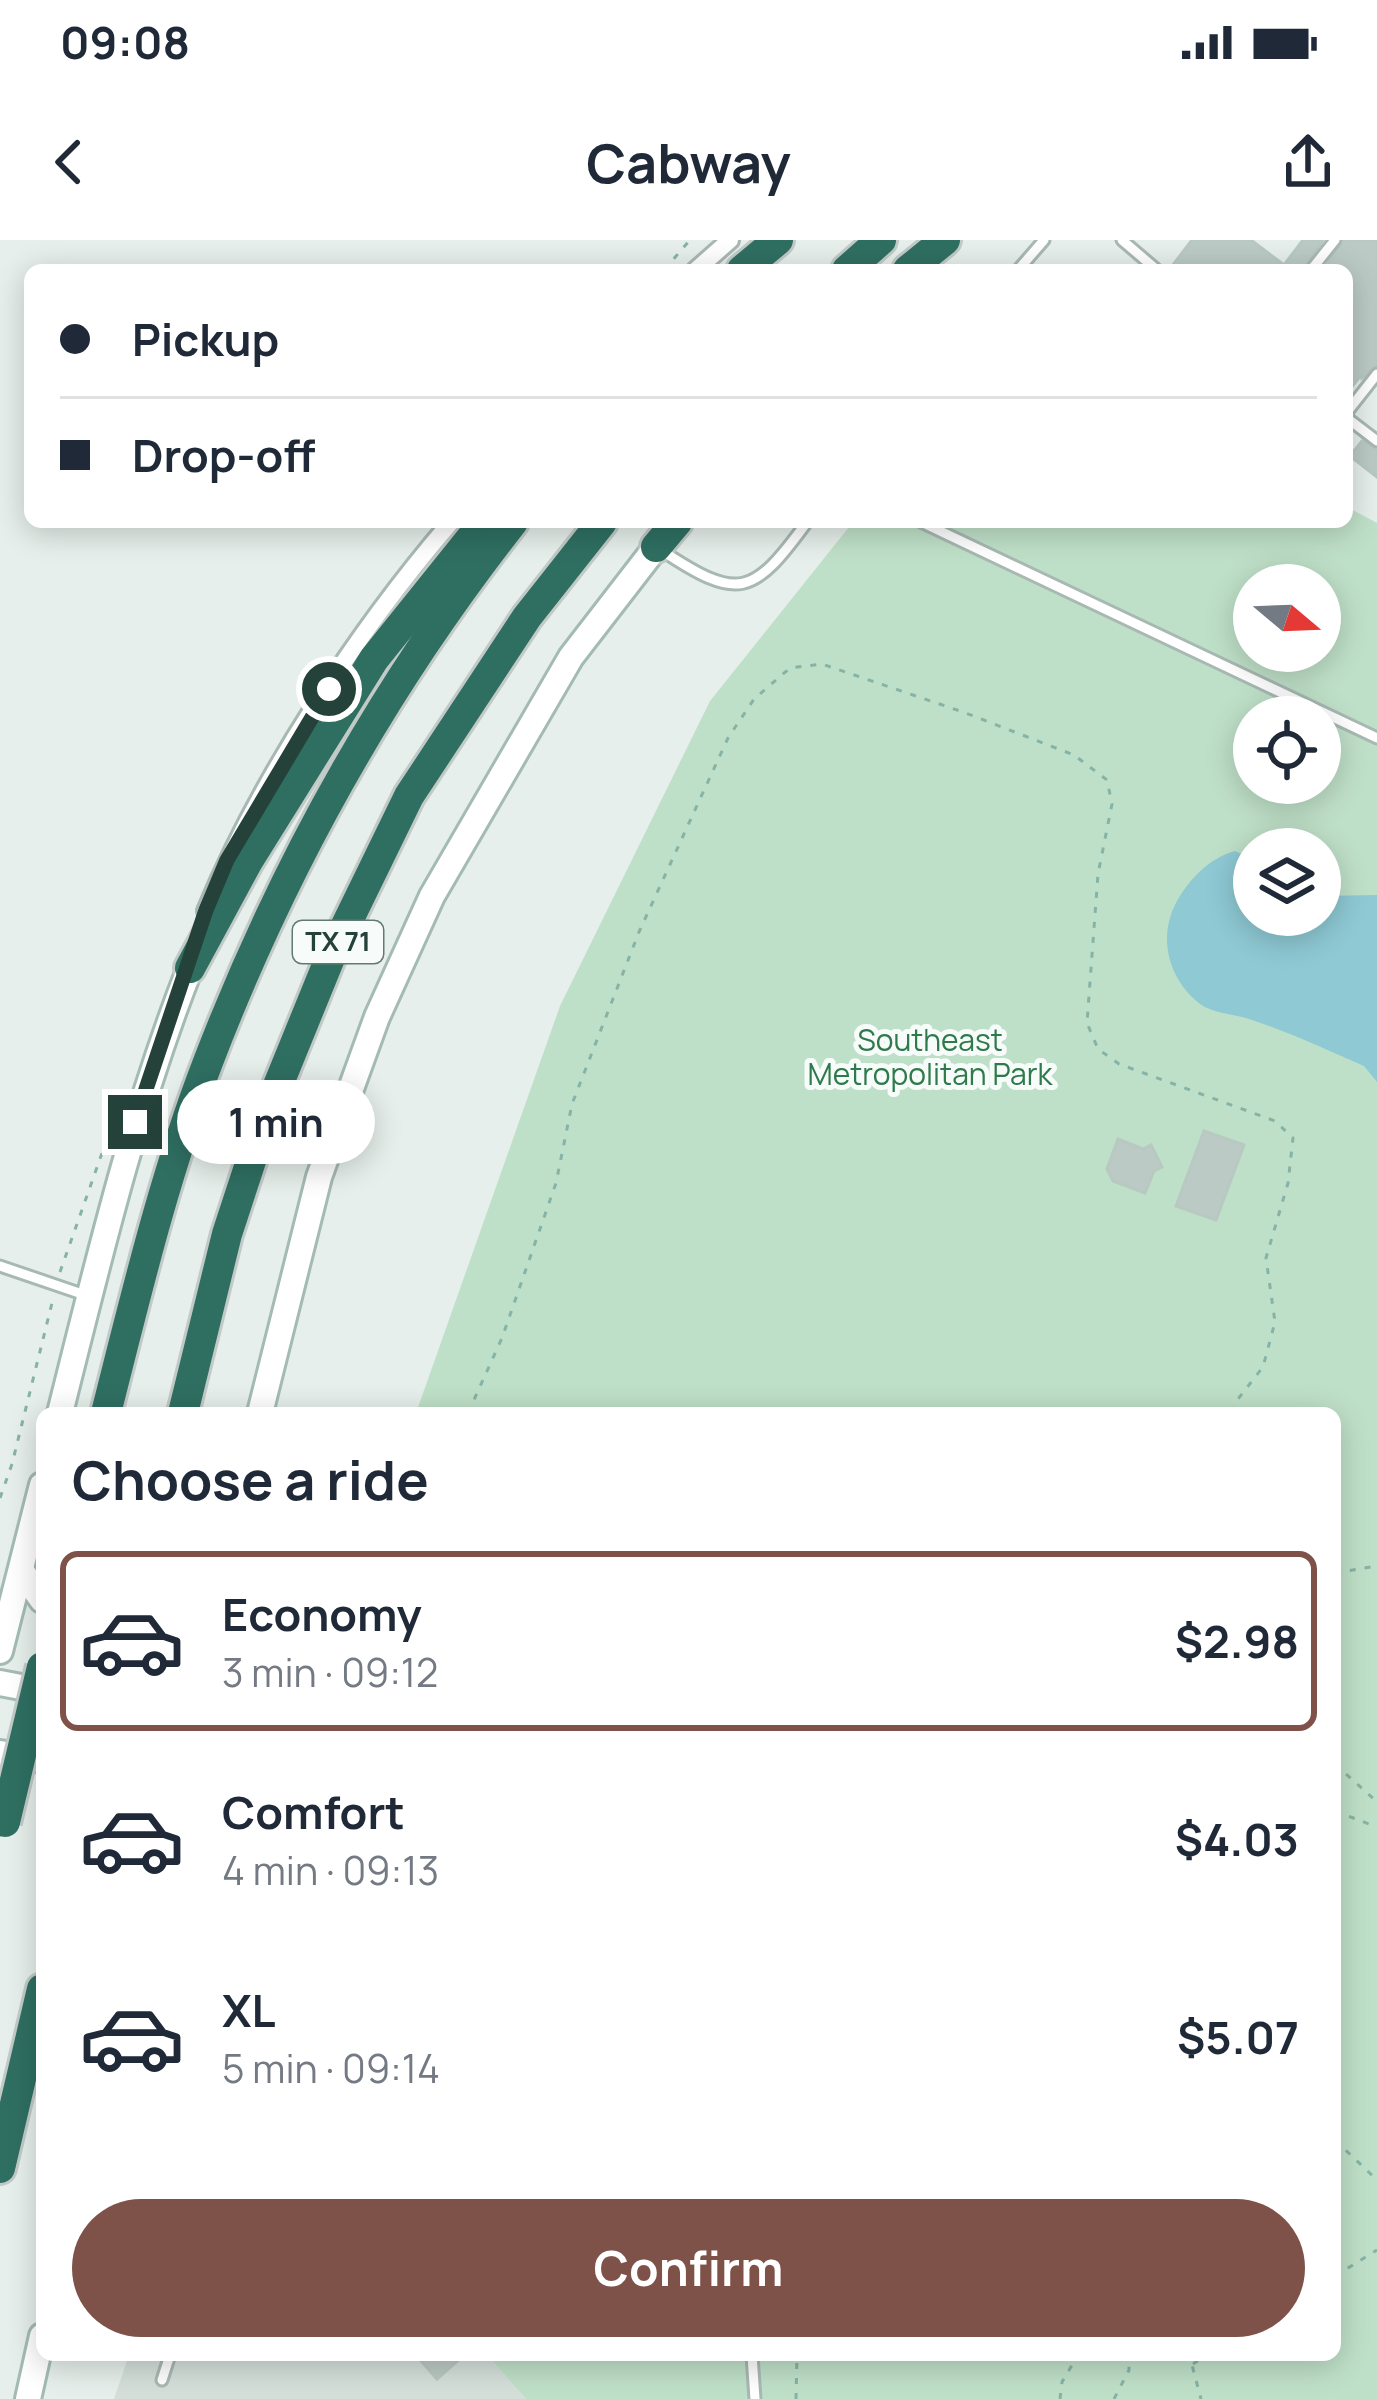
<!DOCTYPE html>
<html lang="en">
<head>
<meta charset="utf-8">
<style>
	body { margin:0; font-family:Manrope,sans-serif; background:#f6f6f7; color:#1f2937; height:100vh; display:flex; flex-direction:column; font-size:45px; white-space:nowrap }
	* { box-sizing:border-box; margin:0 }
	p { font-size:39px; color:#747a83 }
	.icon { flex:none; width:66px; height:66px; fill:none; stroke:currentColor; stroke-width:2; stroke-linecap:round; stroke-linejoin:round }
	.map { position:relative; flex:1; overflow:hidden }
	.sheet { position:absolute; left:36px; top:1167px; width:1305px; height:954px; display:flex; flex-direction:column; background:#fff; border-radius:18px; box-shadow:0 6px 30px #0003 }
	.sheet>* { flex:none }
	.guide { position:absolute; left:24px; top:24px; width:1329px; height:264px; border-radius:18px; box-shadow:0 6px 30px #0003; display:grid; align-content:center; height:264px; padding:0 36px; background:#fff }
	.needle { width:78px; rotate:109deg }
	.controls { position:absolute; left:1233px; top:324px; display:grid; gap:24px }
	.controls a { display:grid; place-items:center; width:108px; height:108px; border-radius:50%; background:#fff; box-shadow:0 6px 30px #0003; font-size:60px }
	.end { position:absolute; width:54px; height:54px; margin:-27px; border:15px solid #24423a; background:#fff; box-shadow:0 0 0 6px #fff }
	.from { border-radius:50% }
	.bubble { position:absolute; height:84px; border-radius:42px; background:#fff; box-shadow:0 6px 30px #0003; font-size:39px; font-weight:700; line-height:84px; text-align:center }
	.guide b { display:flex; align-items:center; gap:42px; height:114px; font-size:45px }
	.guide b+b { border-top:3px solid #e0e1e3 }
	.guide i { width:30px; height:30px; background:#1f2937 }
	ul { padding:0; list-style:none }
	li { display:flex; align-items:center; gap:36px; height:180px; margin:0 24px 18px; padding:0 12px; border:6px solid transparent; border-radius:18px }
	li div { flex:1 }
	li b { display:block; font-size:45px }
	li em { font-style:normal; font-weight:700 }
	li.current { border-color:#7f5249 }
	li>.icon { width:108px; height:108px; stroke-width:1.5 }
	h2 { padding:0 36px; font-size:54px; line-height:144px }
	.action { display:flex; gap:24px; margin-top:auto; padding:24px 36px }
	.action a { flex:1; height:138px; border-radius:72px; background:#7f5249; color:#fff; font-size:48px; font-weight:700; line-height:138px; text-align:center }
	.status { display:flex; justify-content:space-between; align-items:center; height:84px; padding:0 60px; background:#fff; direction:ltr }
	.status svg { height:33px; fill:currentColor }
	header { display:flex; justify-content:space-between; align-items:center; height:156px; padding:0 36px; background:#fff; font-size:54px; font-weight:700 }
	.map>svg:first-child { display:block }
	.built { fill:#d4dfda }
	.green { fill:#bfe0c8; fill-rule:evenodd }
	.water { fill:#8ec9d4 }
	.building { fill:#bbcac4; stroke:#b8c9c2; stroke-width:3 }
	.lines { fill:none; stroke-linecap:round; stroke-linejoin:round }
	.lane-casing { stroke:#a8b8b2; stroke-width:15 }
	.street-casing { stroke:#a8b8b2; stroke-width:22 }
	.secondary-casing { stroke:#a4bbb3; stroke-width:30 }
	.highway-casing { stroke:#c2cac8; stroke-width:36 }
	.path { stroke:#86b3a5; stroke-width:3; stroke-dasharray:6 9; stroke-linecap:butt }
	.lane { stroke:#fff; stroke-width:9 }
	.street { stroke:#fff; stroke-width:16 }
	.secondary { stroke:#fff; stroke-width:24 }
	.highway { stroke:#2f6f62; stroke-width:30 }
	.highway-bridge-casing { stroke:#c2cac8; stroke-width:36; stroke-linecap:butt }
	.highway-bridge { stroke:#2f6f62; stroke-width:30 }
	.route { stroke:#24423a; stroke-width:15 }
	.labels { text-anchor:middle; stroke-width:10; stroke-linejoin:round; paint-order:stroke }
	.shield { fill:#f7fbf9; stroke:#637a73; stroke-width:3 }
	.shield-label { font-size:27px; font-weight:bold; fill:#24423a }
	.park-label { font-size:30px; fill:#2d7a4b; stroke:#f7fbf9 }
</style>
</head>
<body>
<div class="status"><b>09:08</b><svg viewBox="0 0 49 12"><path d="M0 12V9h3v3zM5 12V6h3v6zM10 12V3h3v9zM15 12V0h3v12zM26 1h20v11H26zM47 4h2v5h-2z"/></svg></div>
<header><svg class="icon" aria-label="back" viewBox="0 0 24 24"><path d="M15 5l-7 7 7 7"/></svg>Cabway<svg class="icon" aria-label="share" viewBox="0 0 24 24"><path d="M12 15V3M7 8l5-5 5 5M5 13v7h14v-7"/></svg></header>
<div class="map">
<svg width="1377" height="2159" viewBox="0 0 1377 2159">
	<rect width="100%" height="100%" fill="#e6efeb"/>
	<polygon class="built" points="129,2115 487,2115 526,2159 114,2159"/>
	<path class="green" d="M1347,267L1377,283V2159H526L487,2115H1335V1173H416L560,766L710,461L853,282H1347ZM1254,345H1320V411H1254ZM1254,477H1320V543H1254ZM1254,609H1320V675H1254Z"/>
	<path class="water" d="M1235,611L1254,620V675H1320V656L1377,655V842L1364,826C1327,810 1291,793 1252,780C1236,774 1214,774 1200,764C1169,740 1158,699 1175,665C1188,640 1209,618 1235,611Z"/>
	<g class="building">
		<polygon points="1192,0 1251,0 1284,25 1303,0 1323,0 1302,30 1169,30"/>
		<polygon points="1344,0 1377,0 1377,125 1362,138 1362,134 1347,153 1347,30 1323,30"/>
		<polygon points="1362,201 1377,210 1377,237 1350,216"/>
		<polygon points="1204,891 1244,905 1216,980 1176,966"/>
		<polygon points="1118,899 1143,909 1151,905 1162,927 1154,931 1145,953 1113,941 1107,929"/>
		<polygon points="416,2115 464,2115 437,2139"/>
	</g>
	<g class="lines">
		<g class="lane-casing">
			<g id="lane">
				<polyline points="1122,0 1157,30"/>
				<polyline points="1018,30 1044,0"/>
				<polyline points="1311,30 1335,0"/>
				<polyline points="1347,172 1377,134"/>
				<polyline points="1347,178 1377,201"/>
				<polyline points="921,282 1377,498"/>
				<path d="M661,310C739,362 753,356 807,282"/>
				<polyline points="0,1026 85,1055"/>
				<polyline points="752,2115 755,2159"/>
				<polyline points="162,2140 170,2115"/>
			</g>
		</g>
		<g class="street-casing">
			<g id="street">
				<polyline points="696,30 730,0"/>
				<path d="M206,671C260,539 358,390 451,282"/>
			</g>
		</g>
		<g class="secondary-casing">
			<g id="secondary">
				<path d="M60,1173C98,1022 133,873 190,728"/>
				<polyline points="260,1173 319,937 377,777 432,656 571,417 656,307"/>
				<polyline points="21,1330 42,1360"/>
				<polyline points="0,1411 42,1245"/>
				<polyline points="0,1443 42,1451"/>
				<polyline points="0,1513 42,1520"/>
				<polyline points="28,2159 42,2096"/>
			</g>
		</g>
		<g class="highway-casing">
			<g id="highway">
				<polyline points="742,30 778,0"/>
				<polyline points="847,30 881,0"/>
				<polyline points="908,30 945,0"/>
				<polyline points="656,307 677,282"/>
				<polyline points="190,728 248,621 374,419 484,282"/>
				<path d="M106,1173C136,1055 164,936 208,822C282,629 385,445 513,282"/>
				<polyline points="183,1173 227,994 266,875 330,718 409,556 527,377 602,282"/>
				<polyline points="0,1928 42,1749"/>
			</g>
		</g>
		<g class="path">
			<polyline points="664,30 690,0"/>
			<polyline points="60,1032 113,882"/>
			<polyline points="468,1173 502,1098 556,943 572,864 639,692 728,498 754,459 790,428 822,424 963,472 1074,515 1107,540 1112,564 1098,634 1087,783 1098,809 1119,824 1275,881 1293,898 1288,943 1266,1018 1275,1082 1263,1127 1238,1159 1233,1173"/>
			<polyline points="0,1258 12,1224 53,1059"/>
			<polyline points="1335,1333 1377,1326"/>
			<polyline points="1335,1524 1377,1562"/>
			<polyline points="1335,1571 1377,1587"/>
			<polyline points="1335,1900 1377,1940"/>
			<polyline points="1335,2036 1377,2010"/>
			<polyline points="1183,2115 1192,2125 1201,2159"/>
			<polyline points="1193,2124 1207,2115"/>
			<polyline points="796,2159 797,2115"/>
			<polyline points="1060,2159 1062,2142 1078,2115"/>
			<polyline points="1114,2159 1129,2130 1129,2115"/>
		</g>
		<use href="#lane" class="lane"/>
		<use href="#street" class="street"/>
		<use href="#secondary" class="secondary"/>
		<use href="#highway" class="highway"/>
		<g class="highway-bridge-casing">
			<polyline id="highway-bridge" points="5,1582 42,1427"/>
		</g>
		<use href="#highway-bridge" class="highway-bridge"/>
	</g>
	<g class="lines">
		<polyline class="route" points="135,882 206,670 227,620 329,449"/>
	</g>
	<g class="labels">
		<rect class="shield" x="293" y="681" width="90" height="42" rx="9"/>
		<g class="shield-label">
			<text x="338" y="711">TX 71</text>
		</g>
		<g class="park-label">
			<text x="930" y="811">Southeast<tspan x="930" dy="34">Metropolitan Park</tspan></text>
		</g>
	</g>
</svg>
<div class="controls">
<a><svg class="needle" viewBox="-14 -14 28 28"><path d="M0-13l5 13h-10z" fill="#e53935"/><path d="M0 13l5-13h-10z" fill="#747a83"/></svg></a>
<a><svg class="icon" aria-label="locate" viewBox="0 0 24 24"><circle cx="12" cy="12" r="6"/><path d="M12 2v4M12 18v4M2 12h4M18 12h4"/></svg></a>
<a><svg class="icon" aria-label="layers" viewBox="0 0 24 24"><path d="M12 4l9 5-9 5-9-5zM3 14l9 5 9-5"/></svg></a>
</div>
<i class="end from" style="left:329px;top:449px"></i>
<i class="end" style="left:135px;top:882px"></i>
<div class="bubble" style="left:177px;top:840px;width:198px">1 min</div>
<div class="guide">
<b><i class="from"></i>Pickup</b>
<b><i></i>Drop-off</b>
</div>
<section class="sheet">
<h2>Choose a ride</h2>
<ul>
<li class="current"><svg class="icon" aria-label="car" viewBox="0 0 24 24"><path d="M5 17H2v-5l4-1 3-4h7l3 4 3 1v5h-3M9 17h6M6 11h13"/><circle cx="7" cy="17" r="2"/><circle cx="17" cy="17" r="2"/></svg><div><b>Economy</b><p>3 min · 09:12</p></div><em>$2.98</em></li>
<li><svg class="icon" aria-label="car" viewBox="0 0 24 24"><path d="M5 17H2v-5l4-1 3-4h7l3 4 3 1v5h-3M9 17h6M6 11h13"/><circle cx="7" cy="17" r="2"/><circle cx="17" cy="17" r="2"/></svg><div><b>Comfort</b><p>4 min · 09:13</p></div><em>$4.03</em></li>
<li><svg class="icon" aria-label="car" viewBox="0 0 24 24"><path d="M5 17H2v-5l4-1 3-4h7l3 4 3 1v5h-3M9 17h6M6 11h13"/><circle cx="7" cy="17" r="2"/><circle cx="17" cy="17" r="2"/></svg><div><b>XL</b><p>5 min · 09:14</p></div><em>$5.07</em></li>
</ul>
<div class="action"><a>Confirm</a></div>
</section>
</div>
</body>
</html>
